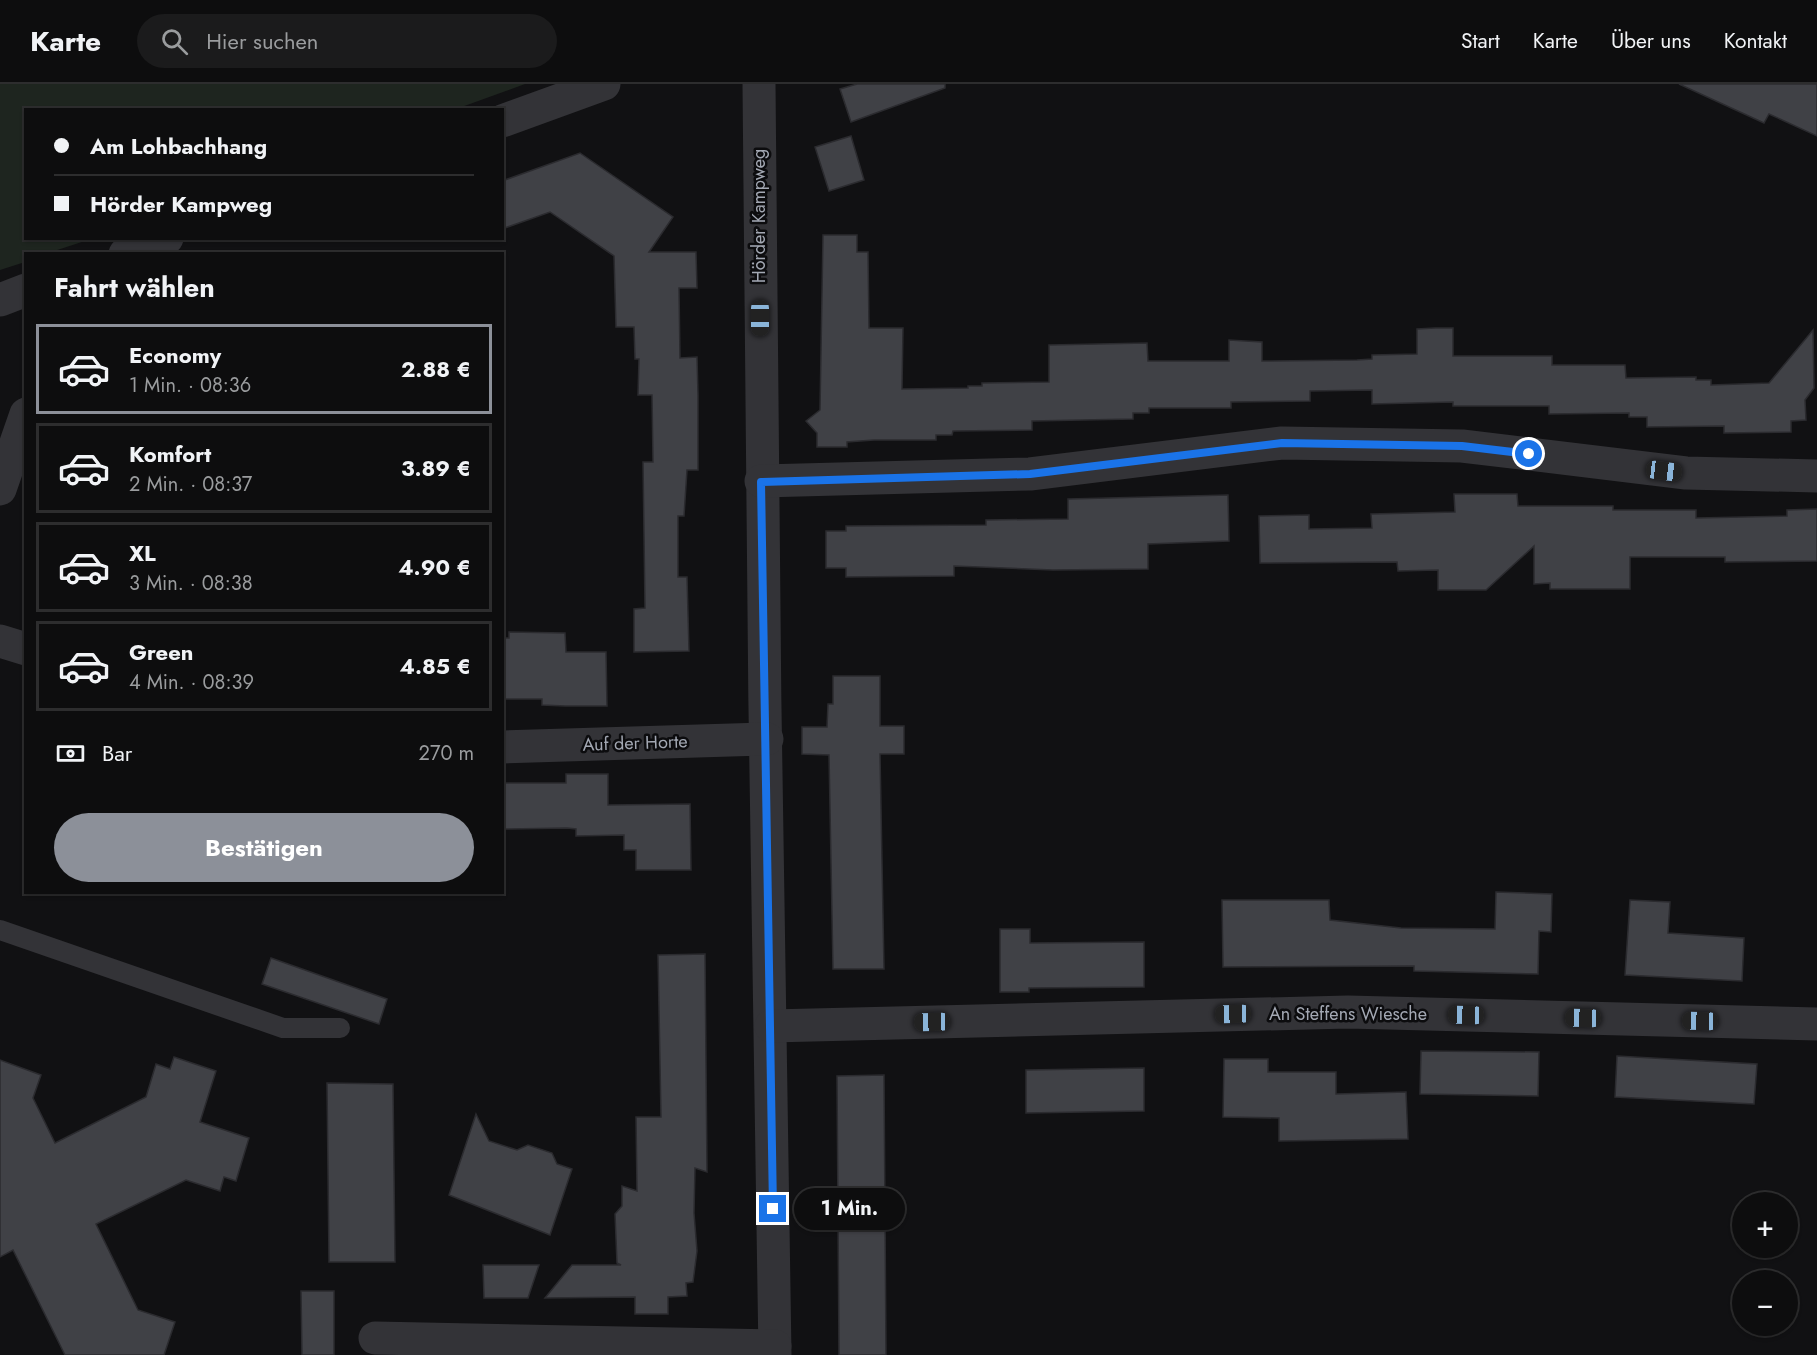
<!DOCTYPE html>
<html lang="de">
<head>
<meta charset="utf-8">
<style>
	body { margin:0; font-family:Jost,sans-serif; background:#1b1b1c; color:#f1f3f6; height:100vh; display:flex; flex-direction:column; font-size:22px; white-space:nowrap }
	* { box-sizing:border-box; margin:0 }
	p { font-size:20px; color:#9a9c9e }
	.icon { flex:none; width:33px; height:33px; fill:none; stroke:currentColor; stroke-width:2; stroke-linecap:round; stroke-linejoin:round }
	.map { position:relative; flex:1; overflow:hidden }
	.sheet { position:absolute; left:24px; top:168px; width:480px; height:642px; display:flex; flex-direction:column; background:#0d0d0e; border-radius:0px; box-shadow:0 2px 4px #0004,0 0 0 2px #2d2d2e }
	.sheet>* { flex:none }
	.top-card { position:absolute; left:24px; top:24px; width:480px; height:132px; border-radius:0px; box-shadow:0 2px 4px #0004,0 0 0 2px #2d2d2e; display:grid; align-content:center; height:132px; padding:0 30px; background:#0d0d0e }
	.controls { position:absolute; left:1732px; top:1108px; display:grid; gap:12px }
	.controls a { display:grid; place-items:center; width:66px; height:66px; border-radius:50%; background:#0d0d0e; box-shadow:0 2px 4px #0004,0 0 0 2px #2d2d2e; font-size:30px }
	.end { position:absolute; width:27px; height:27px; margin:-14px; border:8px solid #1a73e8; background:#fff; box-shadow:0 0 0 3px #fff }
	.from { border-radius:50% }
	.bubble { position:absolute; height:42px; border-radius:21px; background:#0d0d0e; box-shadow:0 2px 4px #0004,0 0 0 2px #2d2d2e; font-size:20px; font-weight:700; line-height:42px; text-align:center }
	.car { position:absolute; width:18px; height:36px; margin:-18px -9px; border-radius:8px; box-shadow:0 0 4px 2px #0007; background:linear-gradient(#222 24%,#8ab4d8 0 40%,#222 0 76%,#8ab4d8 0 86%,#222 0) }
	.top-card b { display:flex; align-items:center; gap:21px; height:57px; font-size:22px }
	.top-card b+b { border-top:2px solid #2d2d2e }
	.top-card i { width:15px; height:15px; background:#f1f3f6 }
	ul { padding:0; list-style:none }
	li { display:flex; align-items:center; gap:18px; height:90px; margin:0 12px 9px; padding:0 18px; border:3px solid #2d2d2e; border-radius:0px }
	li div { flex:1 }
	li b { display:block; font-size:22px }
	li em { font-style:normal; font-weight:700 }
	li.current { border-color:#8c9099 }
	li>.icon { width:54px; height:54px; stroke-width:1.5 }
	h2 { padding:0 30px; font-size:27px; line-height:72px }
	.pay { display:flex; align-items:center; gap:15px; height:66px; padding:0 30px; font-size:22px }
	.pay p { margin-inline-start:auto }
	.cta { display:flex; gap:12px; margin-top:auto; padding:12px 30px }
	.cta a { flex:1; height:69px; border-radius:36px; background:#8c9099; color:#fff; font-size:24px; font-weight:700; line-height:69px; text-align:center }
	header { display:flex; align-items:center; gap:36px; box-sizing:border-box; height:84px; padding:0 30px; background:#0d0d0e; border-bottom:2px solid #2d2d2e }
	header strong { font-size:28px }
	nav { display:flex; gap:33px; margin-inline-start:auto; font-size:21px }
	.search { width:420px; height:54px; background:#1b1b1c; display:flex; align-items:center; gap:15px; box-sizing:border-box; padding:0 21px; border-radius:33px; color:#9a9c9e; font-size:22px }
	.map>svg:first-child { display:block }
	.green { fill:#1e251f }
	.building { fill:#404146; stroke:#2b2b2f; stroke-width:1.5 }
	.lines { fill:none; stroke-linecap:round; stroke-linejoin:round }
	.lane { stroke:#333337; stroke-width:20 }
	.street { stroke:#333337; stroke-width:33 }
	.route { stroke:#1a73e8; stroke-width:8 }
	.labels { text-anchor:middle; stroke-width:5; stroke-linejoin:round; paint-order:stroke }
	.street-label { font-size:18px; fill:#a3a8b3; stroke:#0c0c0e }
</style>
</head>
<body>
<header>
<strong>Karte</strong>
<div class="search"><svg class="icon" aria-label="search" viewBox="0 0 24 24"><circle cx="10" cy="10" r="6"/><path d="M15 15l6 6"/></svg>Hier suchen</div>
<nav><a>Start</a><a>Karte</a><a>Über uns</a><a>Kontakt</a></nav>
</header>
<div class="map">
<svg width="1817" height="1271" viewBox="0 0 1817 1271">
	<rect width="100%" height="100%" fill="#111113"/>
	<polygon class="green" points="0,0 525,0 456,25 26,26 26,154 91,155 48,169 26,170 25,178 0,186"/>
	<g class="building">
		<polygon points="857,0 945,0 945,4 851,38 840,5"/>
		<polygon points="1679,0 1817,0 1817,52 1769,30 1764,39"/>
		<polygon points="851,52 864,96 829,107 815,63"/>
		<polygon points="580,69 673,133 649,168 696,168 697,204 679,204 680,274 697,273 698,311 698,386 687,386 684,432 678,432 678,493 687,493 689,567 634,568 634,525 645,524 643,378 653,378 652,311 638,311 639,275 635,275 634,243 616,243 614,172 550,128 502,145 502,97"/>
		<polygon points="823,151 857,151 857,168 868,168 869,244 903,244 902,305 968,304 968,302 982,302 982,299 1049,298 1049,261 1147,259 1148,277 1229,277 1229,256 1262,258 1262,277 1357,276 1372,275 1372,271 1417,270 1417,245 1435,244 1453,244 1453,272 1552,272 1552,281 1625,281 1626,294 1696,293 1696,296 1711,296 1711,301 1769,299 1813,246 1814,304 1805,316 1806,336 1791,337 1791,348 1724,349 1724,342 1647,343 1647,333 1629,333 1629,329 1549,330 1549,322 1453,322 1453,318 1372,320 1372,306 1310,307 1310,317 1231,318 1231,324 1149,324 1149,329 1133,329 1133,335 1032,337 1032,346 953,347 952,351 936,351 936,356 874,356 847,358 847,363 817,363 817,349 806,337 820,326"/>
		<polygon points="1454,410 1517,410 1518,422 1613,422 1613,426 1696,426 1696,434 1787,432 1787,426 1817,425 1817,477 1725,478 1725,473 1630,473 1630,505 1550,505 1550,499 1534,500 1534,462 1486,506 1438,506 1438,486 1398,487 1397,478 1260,479 1259,432 1309,431 1309,445 1372,444 1371,430 1455,428"/>
		<polygon points="1228,411 1229,457 1148,460 1148,485 1053,486 954,482 954,492 846,493 846,484 826,484 826,447 846,447 846,442 986,441 986,436 1068,435 1068,415"/>
		<polygon points="509,548 565,549 566,568 606,568 607,622 565,622 542,621 542,615 502,615 502,554 509,554"/>
		<polygon points="833,592 880,592 880,642 904,642 904,670 880,670 884,885 833,885 829,671 802,670 802,643 827,643 828,620 833,620"/>
		<polygon points="566,690 608,690 608,721 690,720 691,786 636,786 636,766 624,766 624,751 576,752 576,745 567,744 502,745 502,699 566,699"/>
		<polygon points="1496,808 1552,810 1551,848 1539,847 1538,890 1414,887 1414,882 1223,883 1222,816 1329,816 1330,836 1401,844 1495,845"/>
		<polygon points="1630,816 1670,818 1668,849 1744,854 1742,897 1625,891"/>
		<polygon points="1000,845 1030,845 1030,859 1144,858 1144,903 1029,904 1029,908 1000,908"/>
		<polygon points="705,870 707,1088 695,1084 694,1129 697,1167 693,1198 686,1199 687,1212 668,1213 668,1230 635,1230 635,1213 545,1214 572,1181 621,1181 617,1179 615,1130 622,1122 622,1102 637,1107 636,1033 661,1033 658,871"/>
		<polygon points="271,874 387,915 379,940 262,900"/>
		<polygon points="1421,967 1539,968 1538,1012 1420,1010"/>
		<polygon points="1617,972 1757,980 1754,1020 1615,1013"/>
		<polygon points="174,973 216,987 200,1038 249,1054 236,1097 224,1093 220,1107 186,1096 96,1140 138,1226 175,1238 164,1271 65,1271 13,1166 0,1173 0,976 41,991 33,1014 55,1059 146,1013 156,980 170,985"/>
		<polygon points="1224,975 1268,975 1268,988 1336,988 1336,1010 1406,1008 1408,1055 1279,1057 1279,1034 1223,1033"/>
		<polygon points="1144,984 1144,1027 1026,1029 1026,986"/>
		<polygon points="884,991 886,1271 839,1271 837,992"/>
		<polygon points="327,999 393,1000 395,1178 329,1178"/>
		<polygon points="476,1030 489,1057 517,1066 528,1061 552,1069 557,1080 572,1085 550,1151 449,1111"/>
		<polygon points="483,1181 539,1181 528,1214 484,1214"/>
		<polygon points="301,1207 334,1207 334,1271 302,1271"/>
	</g>
	<g class="lines">
		<polyline class="lane" points="0,846 283,944 340,944"/>
		<g class="street">
			<path d="M759,0C761,424 768,847 775,1271"/>
			<polyline points="502,37 604,0"/>
			<polyline points="125,170 167,154"/>
			<polyline points="0,216 26,206"/>
			<polyline points="761,397 1030,390 1282,359 1462,362 1686,389 1817,392"/>
			<polyline points="0,405 26,330"/>
			<polyline points="0,557 26,565"/>
			<polyline points="502,663 767,655"/>
			<polyline points="771,942 1348,928 1817,940"/>
			<polyline points="375,1254 775,1262"/>
		</g>
	</g>
	<g class="lines">
		<polyline class="route" points="773,1125 761,398 1030,390 1282,359 1462,362 1529,370"/>
	</g>
	<g class="labels">
		<g class="street-label">
			<text transform="translate(759 132) rotate(-90)" y="6">Hörder Kampweg</text>
			<text transform="translate(635 659) rotate(-2)" y="6">Auf der Horte</text>
			<text x="1348" y="936">An Steffens Wiesche</text>
		</g>
	</g>
</svg>
<div class="controls">
<a>+</a>
<a>−</a>
</div>
<i class="end from" style="left:1529px;top:370px"></i>
<i class="end" style="left:773px;top:1125px"></i>
<div class="bubble" style="left:794px;top:1104px;width:111px">1 Min.</div>
<i class="car" style="left:760px;top:234px;rotate:180deg"></i>
<i class="car" style="left:1664px;top:387px;rotate:97deg"></i>
<i class="car" style="left:1233px;top:930px;rotate:269deg"></i>
<i class="car" style="left:1466px;top:931px;rotate:271deg"></i>
<i class="car" style="left:1583px;top:934px;rotate:271deg"></i>
<i class="car" style="left:1700px;top:937px;rotate:271deg"></i>
<i class="car" style="left:932px;top:938px;rotate:269deg"></i>
<div class="top-card">
<b><i class="from"></i>Am Lohbachhang</b>
<b><i></i>Hörder Kampweg</b>
</div>
<section class="sheet">
<h2>Fahrt wählen</h2>
<ul>
<li class="current"><svg class="icon" aria-label="car" viewBox="0 0 24 24"><path d="M5 17H2v-5l4-1 3-4h7l3 4 3 1v5h-3M9 17h6M6 11h13"/><circle cx="7" cy="17" r="2"/><circle cx="17" cy="17" r="2"/></svg><div><b>Economy</b><p>1 Min. · 08:36</p></div><em>2.88 €</em></li>
<li><svg class="icon" aria-label="car" viewBox="0 0 24 24"><path d="M5 17H2v-5l4-1 3-4h7l3 4 3 1v5h-3M9 17h6M6 11h13"/><circle cx="7" cy="17" r="2"/><circle cx="17" cy="17" r="2"/></svg><div><b>Komfort</b><p>2 Min. · 08:37</p></div><em>3.89 €</em></li>
<li><svg class="icon" aria-label="car" viewBox="0 0 24 24"><path d="M5 17H2v-5l4-1 3-4h7l3 4 3 1v5h-3M9 17h6M6 11h13"/><circle cx="7" cy="17" r="2"/><circle cx="17" cy="17" r="2"/></svg><div><b>XL</b><p>3 Min. · 08:38</p></div><em>4.90 €</em></li>
<li><svg class="icon" aria-label="car" viewBox="0 0 24 24"><path d="M5 17H2v-5l4-1 3-4h7l3 4 3 1v5h-3M9 17h6M6 11h13"/><circle cx="7" cy="17" r="2"/><circle cx="17" cy="17" r="2"/></svg><div><b>Green</b><p>4 Min. · 08:39</p></div><em>4.85 €</em></li>
</ul>
<div class="pay"><svg class="icon" aria-label="cash" viewBox="0 0 24 24"><path d="M3 7h18v10H3z"/><circle cx="12" cy="12" r="2"/></svg>Bar<p>270 m</p></div>
<div class="cta"><a>Bestätigen</a></div>
</section>
</div>
</body>
</html>
